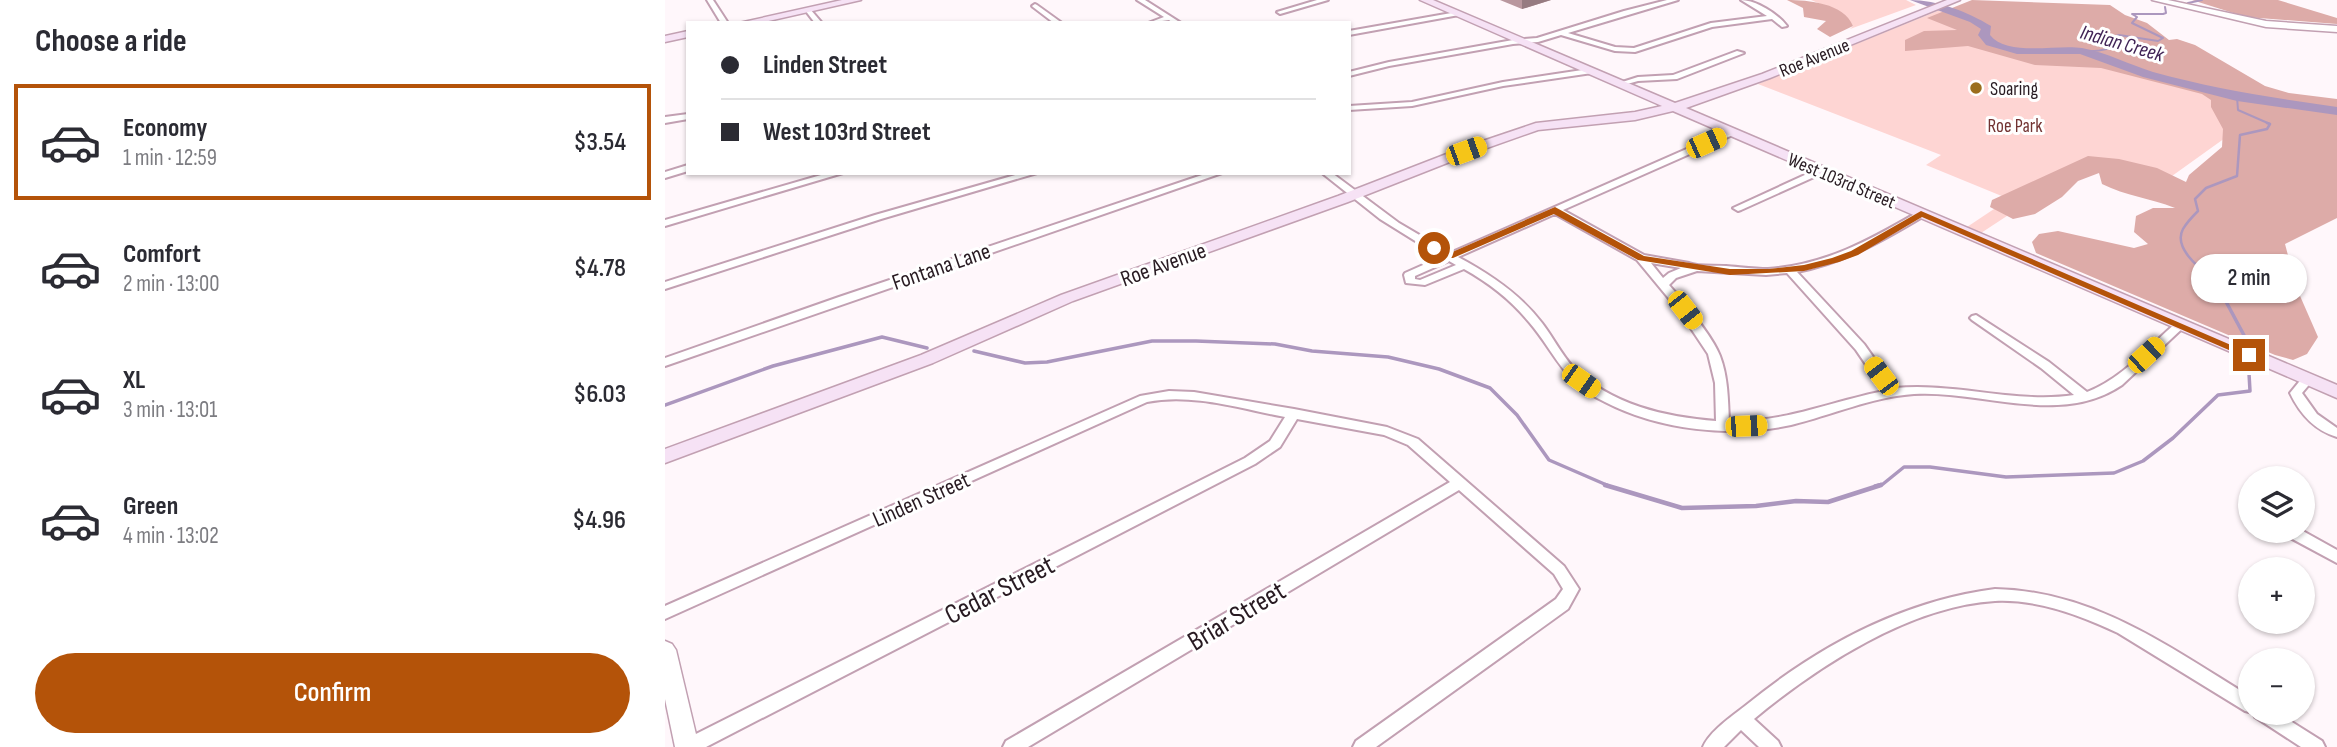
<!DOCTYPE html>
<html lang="en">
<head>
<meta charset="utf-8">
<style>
	body { margin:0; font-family:"Sofia Sans Condensed",sans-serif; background:#f2f2f3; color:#2b2b33; height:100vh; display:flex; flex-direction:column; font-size:26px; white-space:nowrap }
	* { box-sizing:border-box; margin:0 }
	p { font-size:23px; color:#7c7c81 }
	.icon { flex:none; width:38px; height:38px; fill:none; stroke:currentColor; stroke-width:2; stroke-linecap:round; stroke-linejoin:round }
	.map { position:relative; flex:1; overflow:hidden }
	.sheet { display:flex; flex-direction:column; background:#fff; width:665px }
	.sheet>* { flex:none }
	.top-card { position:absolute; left:21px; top:21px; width:665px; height:154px; border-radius:0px; box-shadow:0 2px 5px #0004; display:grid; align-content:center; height:154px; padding:0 35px; background:#fff }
	.buttons { position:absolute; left:1573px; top:466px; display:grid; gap:14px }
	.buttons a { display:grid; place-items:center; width:77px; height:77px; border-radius:50%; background:#fff; box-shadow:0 2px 5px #0004; font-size:35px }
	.end { position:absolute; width:32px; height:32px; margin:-16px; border:9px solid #b45309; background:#fff; box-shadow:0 0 0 4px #fff }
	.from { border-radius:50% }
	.bubble { position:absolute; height:49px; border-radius:24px; background:#fff; box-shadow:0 2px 5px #0004; font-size:23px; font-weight:600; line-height:49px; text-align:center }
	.car { position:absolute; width:21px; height:42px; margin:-21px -10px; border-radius:9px; box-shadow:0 0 5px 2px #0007; background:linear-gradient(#f5c518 24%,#345 0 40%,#f5c518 0 76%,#345 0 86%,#f5c518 0) }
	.top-card b { display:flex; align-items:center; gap:24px; height:66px; font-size:26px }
	.top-card b+b { border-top:2px solid #e1e1e2 }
	.top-card i { width:18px; height:18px; background:#2b2b33 }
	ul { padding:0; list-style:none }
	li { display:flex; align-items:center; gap:21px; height:116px; margin:0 14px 10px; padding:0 21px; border:4px solid transparent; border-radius:0px }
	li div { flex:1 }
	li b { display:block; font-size:26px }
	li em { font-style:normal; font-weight:600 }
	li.on { border-color:#b45309 }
	li>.icon { width:63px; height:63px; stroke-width:1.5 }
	h2 { padding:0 35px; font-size:32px; line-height:84px }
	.action { display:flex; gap:14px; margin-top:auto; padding:14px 35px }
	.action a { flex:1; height:80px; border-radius:42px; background:#b45309; color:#fff; font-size:28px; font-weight:600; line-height:80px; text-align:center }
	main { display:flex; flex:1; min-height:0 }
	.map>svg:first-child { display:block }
	.green { fill:#fed5d3 }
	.forest { fill:#ddaba8 }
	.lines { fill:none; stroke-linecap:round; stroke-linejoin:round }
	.stream-far3 { stroke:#ac97be; stroke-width:2 }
	.stream-far2 { stroke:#ac97be; stroke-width:2.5 }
	.stream-far1 { stroke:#ac97be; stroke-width:3.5 }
	.stream { stroke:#ac97be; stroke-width:4.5 }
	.river { fill:#ac97be; fill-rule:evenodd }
	.minor-casing { stroke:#c2a0b2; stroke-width:4 }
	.tertiary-casing { stroke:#c2a0b2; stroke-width:3 }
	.secondary-casing { stroke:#c2a0b2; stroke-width:3 }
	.minor { fill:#fff; fill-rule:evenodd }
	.tertiary { fill:#fff; fill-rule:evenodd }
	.secondary { fill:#f6e2f5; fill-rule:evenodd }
	.wall { fill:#b9979e }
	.shaded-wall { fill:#967b81 }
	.route { fill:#b45309 }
	.poi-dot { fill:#9b6e1e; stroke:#fff; stroke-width:2.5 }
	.labels { text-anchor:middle; stroke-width:6; stroke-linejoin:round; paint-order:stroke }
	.far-street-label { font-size:19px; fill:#281b22; stroke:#fff }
	.far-poi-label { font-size:19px; fill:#281b22; stroke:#fff; text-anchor:start }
	.far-park-label { font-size:19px; fill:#723332; stroke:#fff }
	.far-water-label { font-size:21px; font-style:italic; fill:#412456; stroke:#fff }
	.street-label { font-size:23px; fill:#281b22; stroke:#fff }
	.near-street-label { font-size:28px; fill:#281b22; stroke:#fff }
</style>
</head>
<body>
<main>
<section class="sheet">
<h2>Choose a ride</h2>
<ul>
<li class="on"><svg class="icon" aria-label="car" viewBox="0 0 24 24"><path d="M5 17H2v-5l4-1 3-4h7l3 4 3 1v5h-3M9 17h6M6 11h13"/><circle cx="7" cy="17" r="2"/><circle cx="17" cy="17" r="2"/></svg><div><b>Economy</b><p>1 min · 12:59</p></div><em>$3.54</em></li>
<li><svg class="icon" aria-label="car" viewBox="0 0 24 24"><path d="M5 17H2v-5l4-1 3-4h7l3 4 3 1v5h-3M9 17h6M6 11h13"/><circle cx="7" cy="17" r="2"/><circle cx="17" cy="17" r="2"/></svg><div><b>Comfort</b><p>2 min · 13:00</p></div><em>$4.78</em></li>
<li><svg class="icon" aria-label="car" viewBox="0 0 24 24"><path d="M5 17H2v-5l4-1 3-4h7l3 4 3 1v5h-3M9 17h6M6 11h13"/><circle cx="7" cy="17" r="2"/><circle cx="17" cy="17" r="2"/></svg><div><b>XL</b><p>3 min · 13:01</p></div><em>$6.03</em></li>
<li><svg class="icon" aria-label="car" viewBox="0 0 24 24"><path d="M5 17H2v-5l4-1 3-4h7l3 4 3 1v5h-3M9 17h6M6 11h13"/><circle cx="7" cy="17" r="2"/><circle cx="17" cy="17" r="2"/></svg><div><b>Green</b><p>4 min · 13:02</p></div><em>$4.96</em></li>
</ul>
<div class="action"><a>Confirm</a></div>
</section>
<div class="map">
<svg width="1672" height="747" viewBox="0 0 1672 747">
	<rect width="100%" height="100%" fill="#fff7fb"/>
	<g class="green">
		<polygon points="1146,0 1241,0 1251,5 1185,29 1188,26 1172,11"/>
		<polygon points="1275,10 1299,20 1421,57 1599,107 1588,118 1500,181 1432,157 1316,233 1302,227 1344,199 1261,165 1276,155 1093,84"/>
	</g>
	<g class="forest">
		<path d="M1122,0C1143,0 1179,3 1188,26L1165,37L1152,29L1161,21L1139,17L1138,8Z"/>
		<path d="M1307,0L1445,5L1460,15L1482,23L1504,40L1512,39L1530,45L1600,86L1624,93L1672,99V107H1662L1672,113V218L1620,244L1632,289L1653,337L1642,354L1628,360L1610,355L1371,253L1367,242L1374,234L1393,231L1469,248L1483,244L1469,232L1471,216L1488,208H1510C1485,198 1461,196 1437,184L1434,173L1413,181L1397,197L1370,214L1348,219L1325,207L1327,200L1423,156L1454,159L1492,168L1521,182L1524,175L1557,147L1558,129L1546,107V100L1537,94L1436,68L1370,65L1303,46L1240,51V40L1259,31L1292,30L1262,18Z"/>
		<polygon points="1527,0 1613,0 1672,18 1672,24 1581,17"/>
	</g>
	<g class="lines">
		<g class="stream-far3">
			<polyline points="1523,3 1537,0"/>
			<path d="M1419,51C1433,52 1445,50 1457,42V39L1451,36L1454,35L1493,41L1498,38L1467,23L1472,17L1467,14H1498L1501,13L1500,7"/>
			<polyline points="1572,97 1573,110 1605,124"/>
		</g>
		<path class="stream-far2" d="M1552,283C1538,271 1507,249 1518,229C1522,222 1528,216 1533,211L1530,199L1541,188L1572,176L1575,135L1602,129L1605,124L1602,123"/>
		<g class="stream-far1">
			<polyline points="1550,281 1581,339 1582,348"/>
			<polyline points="309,351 360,363 382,362 487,341 531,341 610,344 647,351 723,357 774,369 825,388 852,415 884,460 944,486"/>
			<polyline points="0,405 108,366 217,337 262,348"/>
			<polyline points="1210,486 1218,484 1239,467 1265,467 1341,477 1449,473 1478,461 1508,438 1553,395 1585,391 1583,356"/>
		</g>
		<polyline class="stream" points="940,485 1017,508 1091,506 1131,501 1163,502 1216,485"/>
		<path class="river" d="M1245,0C1272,0 1303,12 1326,26L1325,35C1342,57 1392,44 1417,48C1441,52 1465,65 1488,72C1549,89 1610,98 1672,107V115L1572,101L1478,77L1415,54H1352L1321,45L1313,35L1316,29L1305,22Z"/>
		<g class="minor-casing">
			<g id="minor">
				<polygon points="42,0 48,0 63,23 56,23"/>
				<polygon points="472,0 480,0 516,23 508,23 504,20 483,23 499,17"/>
				<polygon points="652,0 663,0 615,14 612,12"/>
				<path d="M1002,0H1013L903,33L950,47L969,48L1046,23L1102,16L1076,0C1091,0 1113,14 1122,26L1117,27L1107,19L1047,27L970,52L950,51L896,35L873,42L848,44L724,66L684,76V72L724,62L848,40L872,38L959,11Z"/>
				<polygon points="370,4 372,5 397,23 389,23 368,7 367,6"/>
				<polygon points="141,9 145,9 157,23 150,23 140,10"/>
				<polygon points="792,12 794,13 794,15 684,35 684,31"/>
				<polygon points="1072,51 1079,53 1012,79 973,81 955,86 951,84 973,77 1008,75"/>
				<polygon points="924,69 928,71 927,73 838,86 747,106 684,110 684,106 747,102 838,82"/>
				<polygon points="23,114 23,119 0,123 0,117"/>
				<path d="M1067,129L1070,130V134L898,210L979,255L1024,263C1034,267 1049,265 1061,266C1075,267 1089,269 1103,269C1160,265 1205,240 1253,212H1259V216C1219,240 1179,263 1132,272L1199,344L1230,388C1290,382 1351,404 1409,395L1376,368L1307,320L1305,318L1307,316L1311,315L1384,362L1422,392C1458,378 1482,348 1511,323L1515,322L1521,325L1457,385C1395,427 1318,390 1249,394C1207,397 1167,415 1126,425C1066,438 994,430 940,402C897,381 892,355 864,322C846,300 824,283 799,269L760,285L741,283L739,275L740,273L776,257L715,219L657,173H667L734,223L785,253ZM890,214L972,260L1015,312L1043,354L1050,383L1051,421C1000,417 946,405 908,367C896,354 888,337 877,323C855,294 825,274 793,257ZM784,261L791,265L755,280L750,279V276ZM986,263L1016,268L1004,273L998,278ZM1032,271L1101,275L1122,273L1191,350L1219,391C1163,402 1123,422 1064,421C1063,400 1063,377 1055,356C1048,337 1018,301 1004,285L1011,278Z"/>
				<polygon points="23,165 23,171 0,178 0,172"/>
				<polygon points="1155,168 1158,169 1158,173 1076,210 1073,211 1068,208"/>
				<polygon points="163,173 178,173 0,226 0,220"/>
				<polygon points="357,173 372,173 216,219 0,289 0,282 210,215"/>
				<polygon points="543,173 557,173 0,366 0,358 174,297"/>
				<path d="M1642,376L1648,380L1637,393L1652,414L1672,428V437C1649,430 1635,414 1625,393L1638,377Z"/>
				<path d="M504,391L529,392L629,409L722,427L753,439L899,566L914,589L903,609L711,747H688L691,741L891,599L898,589L889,574L794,490L363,747H338L341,741L785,482L743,445L719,435L632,419L615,447L590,464L41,747H14L17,741L580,458L605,441L620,417C576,409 528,393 482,402L0,619V606L475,396Z"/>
				<polygon points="1616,530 1636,530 1672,550 1672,563 1618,534"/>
				<path d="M1330,589C1429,591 1504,647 1586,697V712H1611L1657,741L1660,747H1636L1590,717L1588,713L1580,711L1453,633C1415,615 1373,599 1330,601C1245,606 1153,666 1089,719L1113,741L1116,747H1094L1076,730L1059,747H1038C1045,731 1066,717 1080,706C1152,647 1237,601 1330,589Z"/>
			</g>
		</g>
		<g class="tertiary-casing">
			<g id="tertiary">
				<polygon points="1487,0 1503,0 1601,21 1672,26 1672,32 1601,27"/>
				<polygon points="0,641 7,644 11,650 34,747 10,747 0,699"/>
			</g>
		</g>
		<g class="secondary-casing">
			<g id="secondary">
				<polygon points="177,0 196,0 95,23 74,23"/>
				<polygon points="755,0 768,0 1010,103 1097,74 1282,0 1295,0 1105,78 1021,108 1672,385 1672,398 1008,111 970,120 873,130 805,154 683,202 408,301 268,363 0,463 0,449 256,355 396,295 673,196 797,148 871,123 970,112 997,106"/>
				<polygon points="23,31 23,37 0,42 0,36"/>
			</g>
		</g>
		<use href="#minor" class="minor"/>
		<use href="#tertiary" class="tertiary"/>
		<use href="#secondary" class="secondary"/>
	</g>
	<polygon class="wall" points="835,0 886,0 857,9"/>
	<polygon class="shaded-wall" points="857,0 886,0 857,9"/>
	<polygon class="route" points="890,207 979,256 1065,269 1104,269 1139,265 1167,258 1186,251 1256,211 1589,355 1580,357 1257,217 1193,255 1174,262 1139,271 1065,275 973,260 889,214 788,258 781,258 764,248 769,246 785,253"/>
	<circle class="poi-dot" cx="1311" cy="88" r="7"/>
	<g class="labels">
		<g class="far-street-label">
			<text transform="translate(1149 57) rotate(-22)" y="7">Roe Avenue</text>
			<text transform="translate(1177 180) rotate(23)" y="7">West 103rd Street</text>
		</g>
		<g class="far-poi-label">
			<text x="1325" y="95">Soaring</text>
		</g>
		<g class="far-park-label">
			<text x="1350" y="132">Roe Park</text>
		</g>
		<g class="far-water-label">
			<text transform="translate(1457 43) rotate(16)" y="7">Indian Creek</text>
		</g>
		<g class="street-label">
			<text transform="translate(498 264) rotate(-20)" y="8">Roe Avenue</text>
			<text transform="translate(276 266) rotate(-19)" y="8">Fontana Lane</text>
			<text transform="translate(256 499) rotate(-24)" y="8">Linden Street</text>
		</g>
		<g class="near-street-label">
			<text transform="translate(334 589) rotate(-27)" y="10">Cedar Street</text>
			<text transform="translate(571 615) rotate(-31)" y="10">Briar Street</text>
		</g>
	</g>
</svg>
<div class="buttons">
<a><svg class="icon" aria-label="layers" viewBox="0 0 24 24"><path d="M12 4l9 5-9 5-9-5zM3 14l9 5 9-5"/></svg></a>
<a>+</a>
<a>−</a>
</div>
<i class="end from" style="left:769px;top:248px"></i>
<i class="end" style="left:1584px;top:355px"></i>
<div class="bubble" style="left:1526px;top:254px;width:116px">2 min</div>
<i class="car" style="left:1041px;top:143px;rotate:66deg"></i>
<i class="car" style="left:801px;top:151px;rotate:70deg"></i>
<i class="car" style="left:1020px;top:310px;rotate:142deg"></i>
<i class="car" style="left:1481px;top:355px;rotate:47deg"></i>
<i class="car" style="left:1216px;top:376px;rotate:323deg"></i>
<i class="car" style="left:916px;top:381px;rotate:125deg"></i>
<i class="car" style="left:1081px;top:426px;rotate:88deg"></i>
<div class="top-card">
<b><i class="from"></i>Linden Street</b>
<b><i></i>West 103rd Street</b>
</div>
</div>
</main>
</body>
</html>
